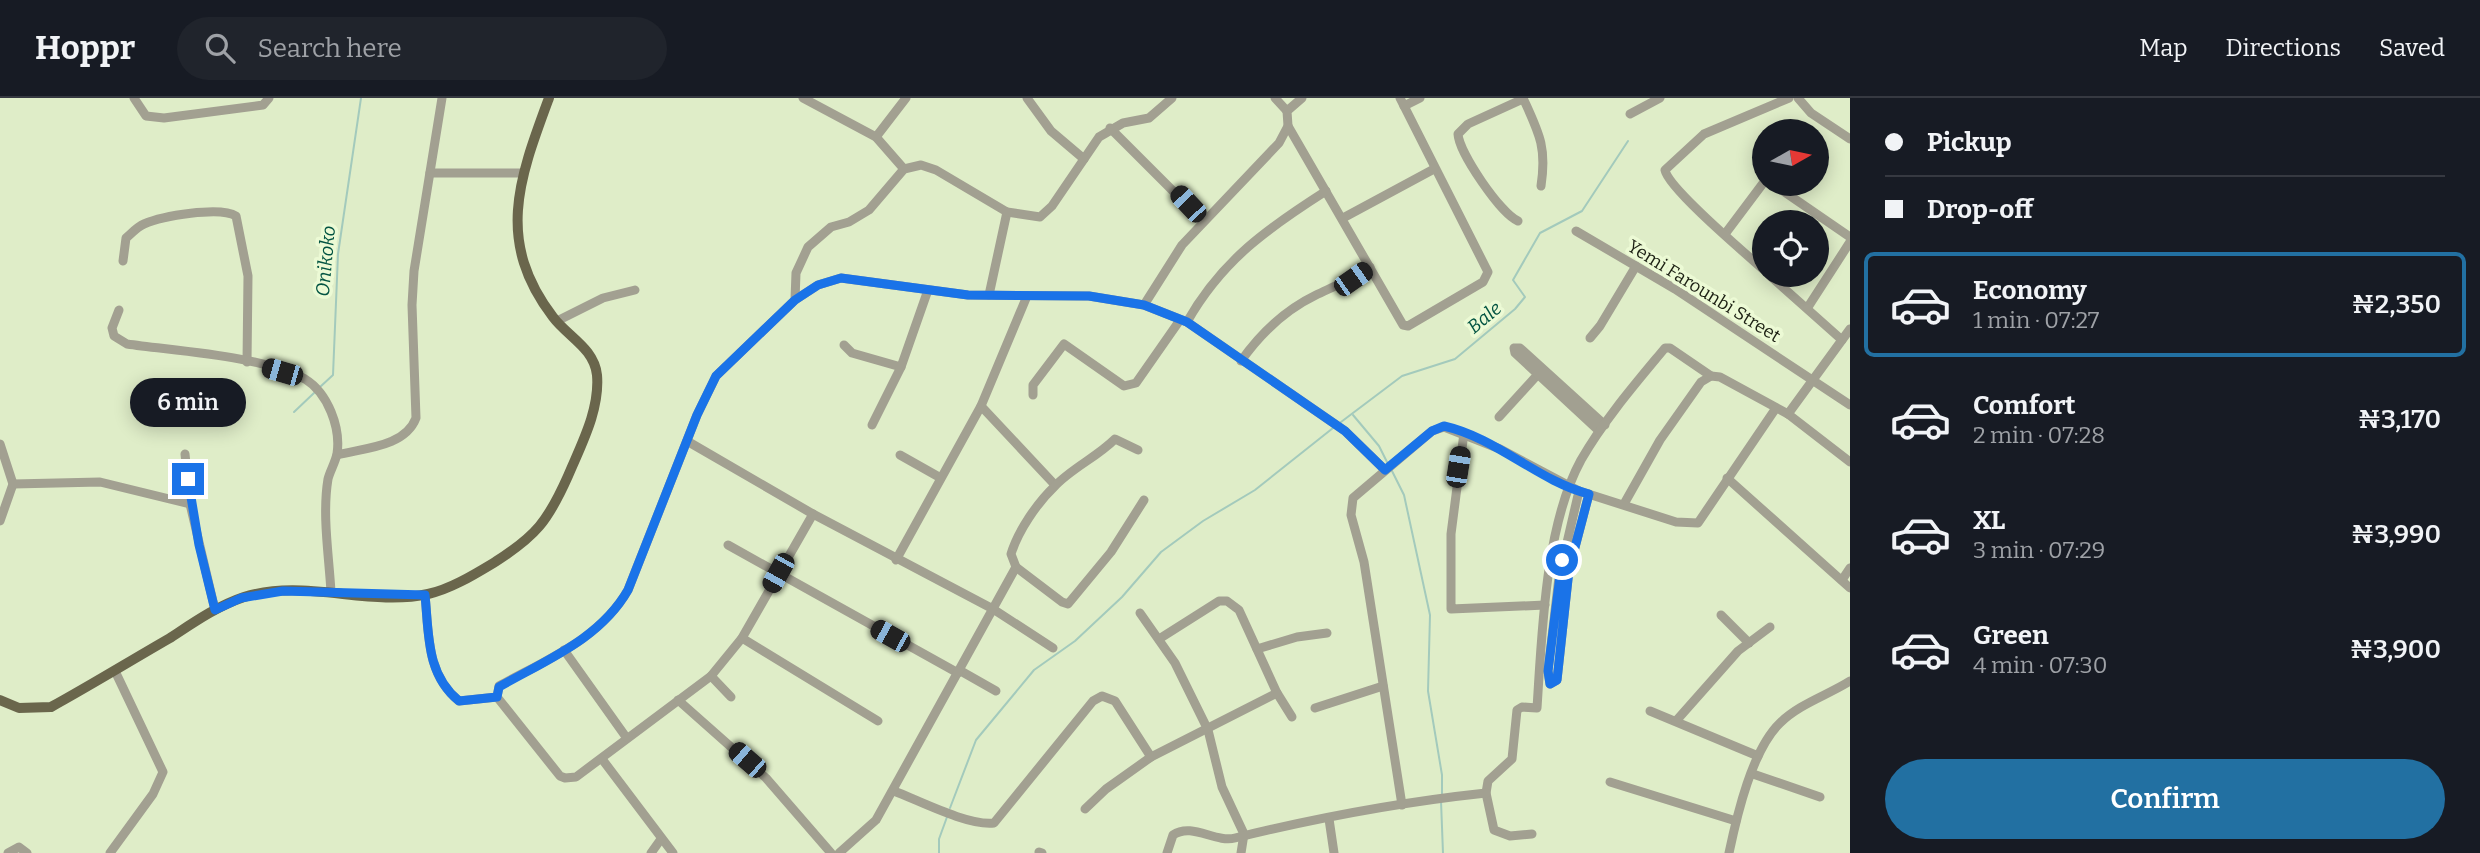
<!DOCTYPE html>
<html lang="en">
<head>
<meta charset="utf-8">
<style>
	body { margin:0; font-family:Bitter,serif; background:#20242c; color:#f1f3f6; height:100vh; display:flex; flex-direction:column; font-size:26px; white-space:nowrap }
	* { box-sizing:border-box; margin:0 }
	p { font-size:23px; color:#9ea1a6 }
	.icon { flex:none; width:38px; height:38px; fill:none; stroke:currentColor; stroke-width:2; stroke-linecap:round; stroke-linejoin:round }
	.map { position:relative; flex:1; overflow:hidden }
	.details { display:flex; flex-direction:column; background:#171b24; width:630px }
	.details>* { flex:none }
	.banner { display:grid; align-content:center; height:154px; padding:0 35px; background:#171b24 }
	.needle { width:46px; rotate:81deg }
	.controls { position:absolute; left:1752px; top:21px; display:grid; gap:14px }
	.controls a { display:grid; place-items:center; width:77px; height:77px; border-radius:50%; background:#171b24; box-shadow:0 4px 18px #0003; font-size:35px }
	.end { position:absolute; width:32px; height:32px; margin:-16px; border:9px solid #1a73e8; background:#fff; box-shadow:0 0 0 4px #fff }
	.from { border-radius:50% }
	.bubble { position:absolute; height:49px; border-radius:24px; background:#171b24; box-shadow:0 4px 18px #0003; font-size:23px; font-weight:600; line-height:49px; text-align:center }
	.car { position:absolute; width:21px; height:42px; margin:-21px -10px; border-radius:9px; box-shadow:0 0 5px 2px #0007; background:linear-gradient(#222 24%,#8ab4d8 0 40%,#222 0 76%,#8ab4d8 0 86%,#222 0) }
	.banner b { display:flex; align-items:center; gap:24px; height:66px; font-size:26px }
	.banner b+b { border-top:2px solid #363941 }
	.banner i { width:18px; height:18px; background:#f1f3f6 }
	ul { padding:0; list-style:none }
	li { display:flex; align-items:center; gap:21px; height:105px; margin:0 14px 10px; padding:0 21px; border:4px solid transparent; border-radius:10px }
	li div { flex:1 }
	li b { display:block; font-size:26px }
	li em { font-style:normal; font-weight:600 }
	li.active { border-color:#2270a2 }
	li>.icon { width:63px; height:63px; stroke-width:1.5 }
	.button { display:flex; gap:14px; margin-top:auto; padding:14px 35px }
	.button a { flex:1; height:80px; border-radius:42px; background:#2270a2; color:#fff; font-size:28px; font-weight:600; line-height:80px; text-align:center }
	header { display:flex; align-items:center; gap:42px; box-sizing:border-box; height:98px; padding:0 35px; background:#171b24; border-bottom:2px solid #363941 }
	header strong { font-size:33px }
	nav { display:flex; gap:38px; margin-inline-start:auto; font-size:24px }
	.search { width:490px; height:63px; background:#20242c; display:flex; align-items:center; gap:18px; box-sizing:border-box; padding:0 24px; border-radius:38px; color:#9ea1a6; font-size:26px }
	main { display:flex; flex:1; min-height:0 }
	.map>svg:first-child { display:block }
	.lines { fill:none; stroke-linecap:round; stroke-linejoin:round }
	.stream { stroke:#a3cabc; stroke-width:2 }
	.minor { stroke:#a2a091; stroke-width:9 }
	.major { stroke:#6a664c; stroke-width:10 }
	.route { stroke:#1a73e8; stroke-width:9 }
	.labels { text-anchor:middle; stroke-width:7; stroke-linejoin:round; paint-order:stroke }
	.street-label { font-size:18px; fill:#1b1f12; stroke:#ecfad5 }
	.water-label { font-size:19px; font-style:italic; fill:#035442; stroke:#ecfad5 }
</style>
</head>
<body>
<header>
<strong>Hoppr</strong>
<div class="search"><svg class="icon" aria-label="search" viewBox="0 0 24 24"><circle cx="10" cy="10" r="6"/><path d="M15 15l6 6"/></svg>Search here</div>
<nav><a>Map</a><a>Directions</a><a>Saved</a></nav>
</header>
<main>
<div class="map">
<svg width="1850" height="755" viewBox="0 0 1850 755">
	<rect width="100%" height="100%" fill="#dfedc8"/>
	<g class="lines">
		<g class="stream">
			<polyline points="320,289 333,277 338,156 361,0"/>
			<polyline points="294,314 314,295"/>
			<polyline points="1353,317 1379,348 1388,366"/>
			<polyline points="1341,324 1402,278 1455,261 1515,211 1525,199 1513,182 1540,135 1582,113 1628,43"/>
			<polyline points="1391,371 1404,397 1430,517 1428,593 1442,677 1442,697"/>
			<polyline points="1441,703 1443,755"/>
			<polyline points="950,710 976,642 1034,572 1075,543 1122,499 1161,454 1203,423 1255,392 1333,330"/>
			<polyline points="939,755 939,741 947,719"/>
		</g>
		<g class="minor">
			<polyline points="134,0 146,18 164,20 263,7 269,0"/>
			<polyline points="803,0 876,39 904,71"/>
			<polyline points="1027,0 1051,33 1084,61"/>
			<polyline points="1275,0 1287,13"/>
			<path d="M1523,0C1539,35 1547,49 1541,88"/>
			<polyline points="1798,0 1811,15 1850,41"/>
			<polyline points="1404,8 1420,0"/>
			<polyline points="1630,16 1660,0"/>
			<polyline points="1288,28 1403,227 1408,228 1483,184 1488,174 1400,0"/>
			<polyline points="1110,30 1203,123"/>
			<polyline points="876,39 906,0"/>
			<polyline points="430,75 522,75"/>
			<polyline points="1773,86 1850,139"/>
			<polyline points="1343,120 1434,71"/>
			<path d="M1518,123C1501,116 1459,55 1458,36L1468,26L1523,1"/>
			<polyline points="1576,133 1675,191 1850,307"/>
			<polyline points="1725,136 1764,84"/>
			<path d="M123,163L126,140C132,135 137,129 144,126C162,118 220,108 236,118L248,178L247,264"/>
			<path d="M1764,172C1746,156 1668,90 1665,72L1704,36L1789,0"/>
			<polyline points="1769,177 1842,242"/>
			<polyline points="989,197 1007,114"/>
			<polyline points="795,202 818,187 841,180 968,197 1089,198 1144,207 1187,224 1345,333 1385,372"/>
			<polyline points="1144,207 1182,147 1279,45 1288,28 1287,13 1302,0"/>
			<polyline points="1808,209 1850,144"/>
			<path d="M119,212L112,230L114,238L127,246C175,253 263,258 305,281C328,295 341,330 337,356C335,365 330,373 328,381C322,417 329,458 331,494"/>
			<polyline points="557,223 603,200 635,192"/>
			<path d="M1187,224C1222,162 1268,130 1326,93"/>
			<polyline points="1590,240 1600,228 1636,168"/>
			<polyline points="844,247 852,255 901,269"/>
			<path d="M1241,263C1260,236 1285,212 1316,197C1335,188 1352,181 1370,169"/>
			<polyline points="1033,297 1033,287 1064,246 1124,288 1136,285 1180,222"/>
			<polyline points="981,308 1055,387"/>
			<polyline points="1788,316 1850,231"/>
			<polyline points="1499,319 1540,274"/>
			<polyline points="872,327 901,269 928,192"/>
			<polyline points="1599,333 1515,255 1514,250 1520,250 1605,327"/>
			<polyline points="1464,335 1451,436 1451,511 1545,507"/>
			<polyline points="687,343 813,416 993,511 1053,550"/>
			<polyline points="0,346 13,386 0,423"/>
			<polyline points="185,356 190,406 215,512"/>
			<path d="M337,357C364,350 405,349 416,320L412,207L414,173L442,0"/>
			<polyline points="900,357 939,379"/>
			<polyline points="1727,380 1850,490"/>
			<polyline points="13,386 100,384 190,406"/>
			<polyline points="1579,393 1559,479 1548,573 1550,586 1557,582 1569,472 1589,396"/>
			<polyline points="1624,406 1660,342 1701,284 1711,278 1720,279 1788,316 1850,364"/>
			<path d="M813,416L742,540L711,578L576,679L565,680L560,678L497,599L499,588C546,562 600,541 628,492L697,317L716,278L795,202L796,175L808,149L831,129L849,124L869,112L904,71L921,67L936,72L1007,114L1040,119L1052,108L1099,39L1123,25L1149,20L1172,0"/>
			<polyline points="728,447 958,575"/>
			<polyline points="896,462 981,308 1027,198"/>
			<polyline points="1016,469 1062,504 1068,506 1111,454 1144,402"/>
			<polyline points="1842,482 1850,470"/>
			<path d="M425,497C429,536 426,576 459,603L497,599"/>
			<polyline points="1140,515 1175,565 1208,632 1222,689 1244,736 1241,755"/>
			<polyline points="1721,517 1749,545"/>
			<polyline points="742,540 878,623"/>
			<polyline points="1257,551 1297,539 1327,535"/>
			<polyline points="564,552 626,639"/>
			<polyline points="959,572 996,593"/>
			<polyline points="711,578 731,599"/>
			<polyline points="1277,595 1292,619"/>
			<polyline points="678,602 766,680 831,755"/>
			<polyline points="1315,610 1383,588"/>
			<polyline points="1650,613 1758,658"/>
			<polyline points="1676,623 1738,553 1770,529"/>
			<polyline points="602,661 673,755"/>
			<polyline points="1753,676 1820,699"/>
			<polyline points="1610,684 1736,723"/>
			<path d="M894,693C920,703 968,728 994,725L1093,603L1102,598L1115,603L1151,659"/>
			<polyline points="1402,707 1364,464 1351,417 1353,400 1432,333 1444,329 1500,351 1579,393 1676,424 1698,425 1776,310"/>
			<polyline points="1085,711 1106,691 1151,659 1277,595 1239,512 1227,503 1219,503 1159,541"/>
			<polyline points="1329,721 1334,755"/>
			<path d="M1532,736L1510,738L1494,732L1486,695L1488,683L1512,661L1517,612L1522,609L1537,610C1542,535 1545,428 1581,362C1604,322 1636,285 1665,250H1670L1711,278"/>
			<polyline points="1039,754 1042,755"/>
			<polyline points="8,755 19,749 27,755"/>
			<polyline points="110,755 153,696 163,674 115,573"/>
			<polyline points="651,755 661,741"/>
			<path d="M839,755L876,722L1016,469L1011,456C1018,433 1037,405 1055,388C1072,370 1097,359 1115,341L1138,352"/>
			<path d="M1167,755L1173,737C1192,724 1215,745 1235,740C1316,720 1402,704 1486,695"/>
			<path d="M1729,755C1737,717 1752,652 1780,625C1799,606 1828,597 1850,583"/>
		</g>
		<path class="major" d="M0,602L19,610L51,609C91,587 130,563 170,540C193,525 217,508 244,499C304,480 369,509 428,496C451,491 475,476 495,464C536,438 548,423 568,378C581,347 600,312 597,277C594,250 568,239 553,219C495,143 519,81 549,0"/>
	</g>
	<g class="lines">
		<path class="route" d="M188,381L199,447L215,512L241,500L283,493L425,497C429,536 426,576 459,603L497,599L499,589C546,562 600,541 628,492L697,317L716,278L795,202L818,187L841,180L968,197L1089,198L1144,207L1187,224L1345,333L1385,372L1432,333L1444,328C1497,340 1538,383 1589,396L1569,472L1557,582L1550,586L1548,573L1562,462"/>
	</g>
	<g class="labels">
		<g class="street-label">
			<text transform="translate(1704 193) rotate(32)" y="6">Yemi Farounbi Street</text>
		</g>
		<g class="water-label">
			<text transform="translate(325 163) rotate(-85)" y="7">Onikoko</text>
			<text transform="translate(1484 219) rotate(-40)" y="7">Bale</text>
		</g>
	</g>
</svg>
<div class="controls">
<a><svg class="needle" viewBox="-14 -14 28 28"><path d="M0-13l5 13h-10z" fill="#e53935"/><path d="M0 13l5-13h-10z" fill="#9ea1a6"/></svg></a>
<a><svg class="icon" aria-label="locate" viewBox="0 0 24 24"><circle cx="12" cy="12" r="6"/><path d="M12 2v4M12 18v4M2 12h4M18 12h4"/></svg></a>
</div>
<i class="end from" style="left:1562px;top:462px"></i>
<i class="end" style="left:188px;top:381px"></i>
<div class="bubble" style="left:130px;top:280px;width:116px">6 min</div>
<i class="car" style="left:1188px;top:106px;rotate:317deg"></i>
<i class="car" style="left:1353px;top:181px;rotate:55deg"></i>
<i class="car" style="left:282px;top:274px;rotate:286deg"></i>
<i class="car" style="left:1458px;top:369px;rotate:9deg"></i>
<i class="car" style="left:778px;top:475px;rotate:209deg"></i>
<i class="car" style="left:890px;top:538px;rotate:299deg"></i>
<i class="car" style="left:747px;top:662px;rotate:311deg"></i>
</div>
<section class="details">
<div class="banner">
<b><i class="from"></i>Pickup</b>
<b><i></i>Drop-off</b>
</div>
<ul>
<li class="active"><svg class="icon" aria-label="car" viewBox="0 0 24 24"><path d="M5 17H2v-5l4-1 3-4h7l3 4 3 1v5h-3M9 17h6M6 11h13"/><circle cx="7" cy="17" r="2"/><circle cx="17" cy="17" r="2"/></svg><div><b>Economy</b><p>1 min · 07:27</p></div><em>₦2,350</em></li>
<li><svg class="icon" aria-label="car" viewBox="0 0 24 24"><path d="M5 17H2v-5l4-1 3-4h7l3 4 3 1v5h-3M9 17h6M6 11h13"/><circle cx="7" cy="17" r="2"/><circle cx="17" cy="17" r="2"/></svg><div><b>Comfort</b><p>2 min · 07:28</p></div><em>₦3,170</em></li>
<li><svg class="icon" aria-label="car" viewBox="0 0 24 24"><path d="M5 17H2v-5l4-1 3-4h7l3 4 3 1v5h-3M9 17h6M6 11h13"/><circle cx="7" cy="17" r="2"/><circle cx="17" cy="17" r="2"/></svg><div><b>XL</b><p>3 min · 07:29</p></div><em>₦3,990</em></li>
<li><svg class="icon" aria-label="car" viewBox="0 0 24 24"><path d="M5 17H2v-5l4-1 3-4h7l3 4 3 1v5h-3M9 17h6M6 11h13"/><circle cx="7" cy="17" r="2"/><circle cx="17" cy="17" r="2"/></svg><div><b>Green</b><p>4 min · 07:30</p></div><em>₦3,900</em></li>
</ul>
<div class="button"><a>Confirm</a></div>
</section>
</main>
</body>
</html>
